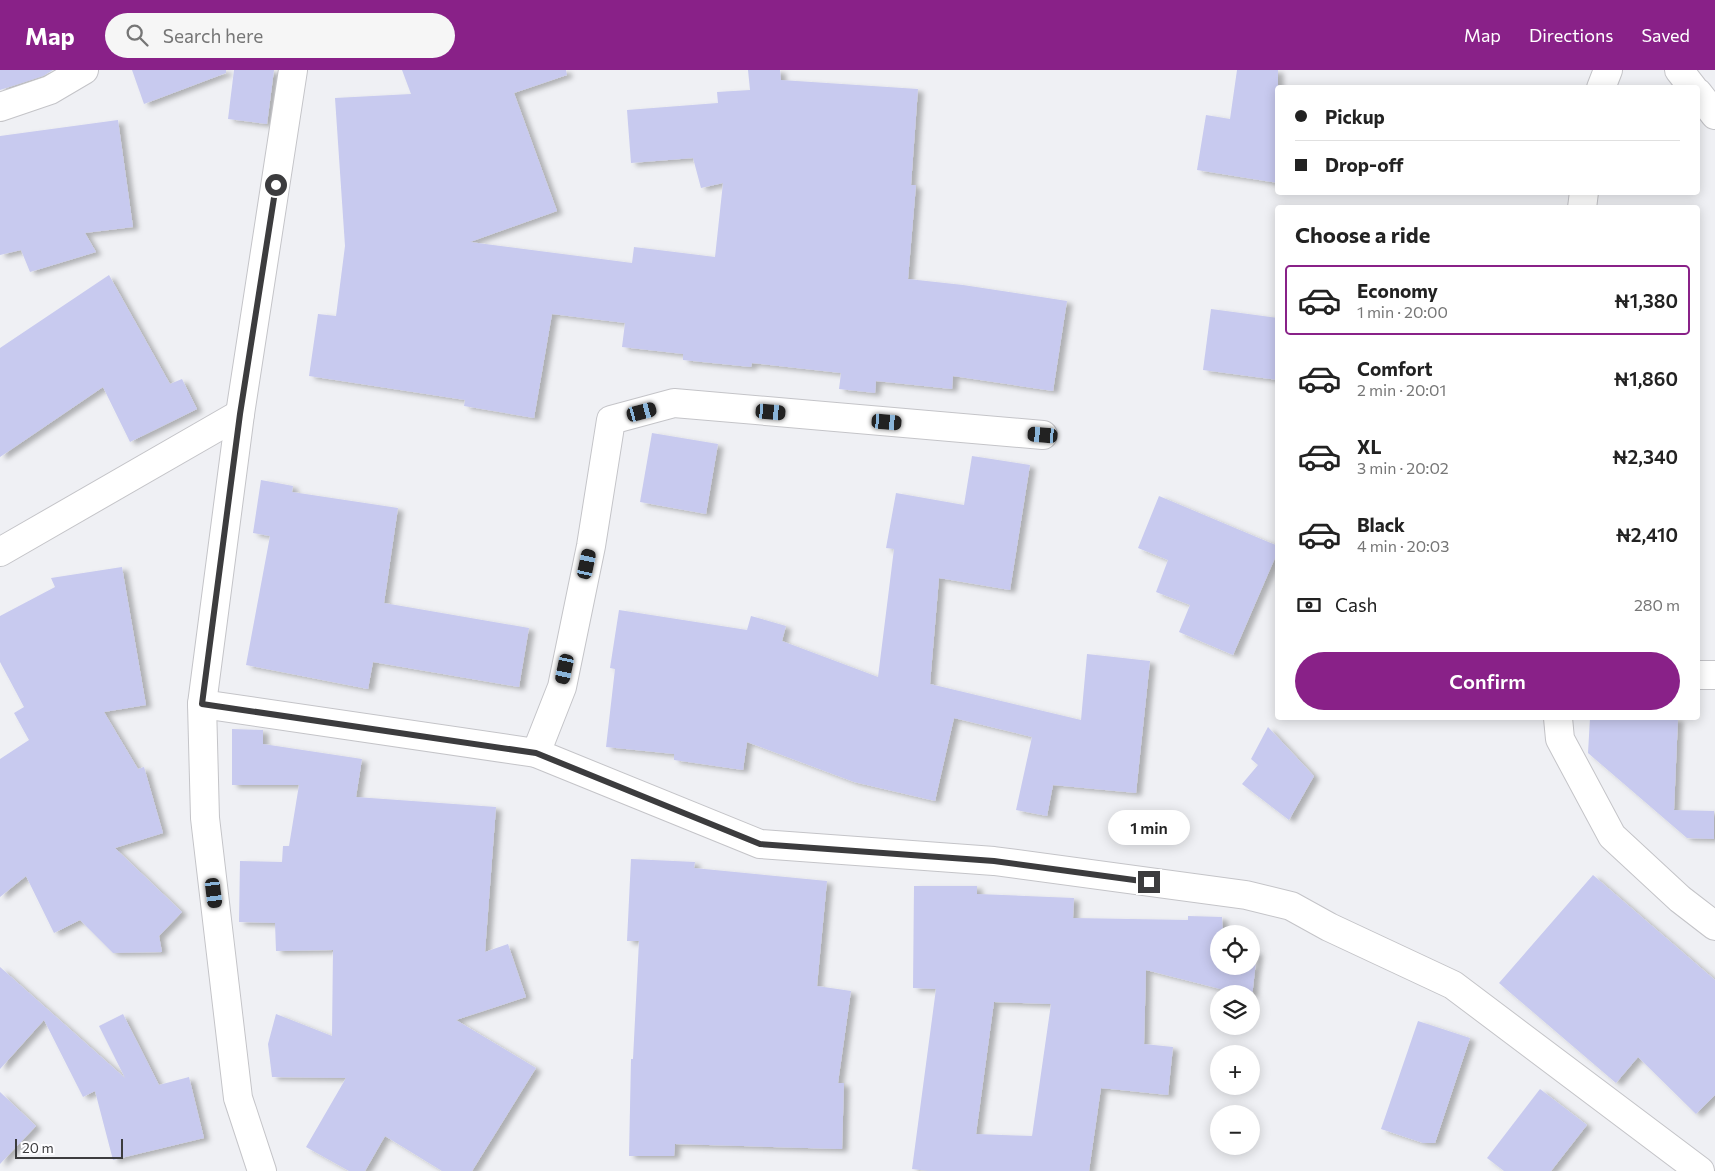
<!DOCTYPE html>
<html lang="en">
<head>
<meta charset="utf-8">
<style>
	body { margin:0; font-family:Commissioner,sans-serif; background:#f6f6f6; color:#222; height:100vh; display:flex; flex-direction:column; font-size:19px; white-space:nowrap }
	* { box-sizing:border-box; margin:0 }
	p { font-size:16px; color:#767676 }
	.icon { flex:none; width:28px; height:28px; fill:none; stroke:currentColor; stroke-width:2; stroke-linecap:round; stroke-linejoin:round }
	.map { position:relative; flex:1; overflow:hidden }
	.sheet { position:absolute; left:1275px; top:135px; width:425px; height:515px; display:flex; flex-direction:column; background:#fff; border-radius:5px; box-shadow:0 2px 12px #0003 }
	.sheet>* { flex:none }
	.banner { position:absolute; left:1275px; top:15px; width:425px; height:110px; border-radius:5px; box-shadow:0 2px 12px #0003; display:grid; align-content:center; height:110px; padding:0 20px; background:#fff }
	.buttons { position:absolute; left:1210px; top:855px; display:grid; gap:10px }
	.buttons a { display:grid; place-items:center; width:50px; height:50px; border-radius:50%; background:#fff; box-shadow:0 2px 12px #0003; font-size:25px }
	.scale { position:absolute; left:15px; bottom:12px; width:108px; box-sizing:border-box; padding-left:5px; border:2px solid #3c3c3e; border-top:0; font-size:14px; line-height:18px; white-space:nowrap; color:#3c3c3e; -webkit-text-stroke:4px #fdfdff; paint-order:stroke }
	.end { position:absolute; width:22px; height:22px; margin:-11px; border:6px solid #3c3c3e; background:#fff; box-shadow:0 0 0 2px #fff }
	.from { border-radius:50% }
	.bubble { position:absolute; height:35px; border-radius:18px; background:#fff; box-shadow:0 2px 12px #0003; font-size:16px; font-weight:600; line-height:35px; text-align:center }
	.car { position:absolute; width:15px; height:30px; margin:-15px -8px; border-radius:6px; box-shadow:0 0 4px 1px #0007; background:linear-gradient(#222 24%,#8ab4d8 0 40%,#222 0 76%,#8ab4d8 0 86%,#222 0) }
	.banner b { display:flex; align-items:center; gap:18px; height:48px; font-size:19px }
	.banner b+b { border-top:1px solid #e0e0e0 }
	.banner i { width:12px; height:12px; background:#222 }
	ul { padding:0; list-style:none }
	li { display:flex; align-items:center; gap:15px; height:70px; margin:0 10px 8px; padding:0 10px; border:2px solid transparent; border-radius:5px }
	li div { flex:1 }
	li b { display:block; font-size:19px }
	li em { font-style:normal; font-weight:600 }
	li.selected { border-color:#892188 }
	li>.icon { width:45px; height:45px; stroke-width:1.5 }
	h2 { padding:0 20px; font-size:22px; line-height:60px }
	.pay { display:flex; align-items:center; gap:12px; height:55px; padding:0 20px; font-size:19px }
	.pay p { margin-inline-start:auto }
	.action { display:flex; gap:10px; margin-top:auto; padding:10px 20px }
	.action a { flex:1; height:58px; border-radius:30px; background:#892188; color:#fff; font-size:20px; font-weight:600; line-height:58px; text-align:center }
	header { display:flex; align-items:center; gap:30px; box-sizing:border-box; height:70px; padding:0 25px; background:#892188; color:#fff }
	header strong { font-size:24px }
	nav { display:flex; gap:28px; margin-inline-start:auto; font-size:18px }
	.search { width:350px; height:45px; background:#f6f6f6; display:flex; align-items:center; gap:12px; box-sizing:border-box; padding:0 18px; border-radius:28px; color:#767676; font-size:19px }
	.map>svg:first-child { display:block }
	.building { fill:#c8caef; fill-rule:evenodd; filter:url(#shadow) }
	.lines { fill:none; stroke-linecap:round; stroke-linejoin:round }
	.minor-casing { stroke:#c4c4c8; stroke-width:30 }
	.minor { stroke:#fff; stroke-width:28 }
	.route { stroke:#3c3c3e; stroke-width:6 }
</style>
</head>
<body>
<header>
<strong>Map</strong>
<div class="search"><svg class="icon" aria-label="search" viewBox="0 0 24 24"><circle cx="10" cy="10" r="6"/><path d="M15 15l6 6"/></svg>Search here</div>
<nav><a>Map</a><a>Directions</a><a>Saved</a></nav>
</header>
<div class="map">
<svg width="1715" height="1101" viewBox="0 0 1715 1101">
	<defs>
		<filter id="shadow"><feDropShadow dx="5.5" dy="3" stdDeviation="2.5" flood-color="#0004"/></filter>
	</defs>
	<rect width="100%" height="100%" fill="#eff0f4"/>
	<g class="building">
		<polygon points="0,0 53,0 43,6 0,20"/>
		<polygon points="132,0 226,0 226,3 144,34"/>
		<polygon points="234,0 274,0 267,54 228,49"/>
		<polygon points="402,0 566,0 567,5 514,23 557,141 470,172 632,193 634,177 715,187 723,113 701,118 693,88 631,93 627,40 718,33 717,22 750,20 748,0 780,0 781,10 918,19 911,115 916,115 908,209 963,215 1067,231 1053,321 953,306 952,319 876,311 875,323 839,319 841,303 752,293 751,297 683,290 683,284 622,277 625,253 552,244 534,348 464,336 465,330 309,306 318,244 336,246 345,176 335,28 411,24"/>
		<polygon points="1237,0 1278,0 1278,113 1197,100 1206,45 1230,49"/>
		<polygon points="118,50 133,157 85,163 96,182 30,202 21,180 0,185 0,66"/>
		<polygon points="109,205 170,314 182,309 197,339 130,372 103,317 0,387 0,278"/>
		<polygon points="1211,239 1278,248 1278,310 1203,300"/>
		<polygon points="652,363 718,374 706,444 640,432"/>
		<polygon points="972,386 1030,395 1010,520 939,508 930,614 1081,650 1087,584 1150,591 1136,723 1053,715 1047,746 1016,740 1032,667 954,648 935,731 854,712 747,672 743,700 674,690 674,684 606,677 615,599 610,598 619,540 747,560 751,546 786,556 782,571 878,607 894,479 886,478 896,423 964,435"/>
		<polygon points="261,410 293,416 292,422 398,438 384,533 529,558 519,617 373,592 368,619 246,595 270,466 253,463"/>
		<polygon points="1159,426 1278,476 1278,481 1233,585 1179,562 1190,535 1156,522 1168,490 1138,478"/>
		<polygon points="122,497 146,635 104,642 138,699 144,697 163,763 115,778 182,842 159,866 162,882 113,883 80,850 54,863 26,806 0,827 0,689 29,670 14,643 24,637 0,592 0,546 55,517 51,508"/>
		<polygon points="1590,648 1678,648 1674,740 1714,741 1714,769 1687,768 1588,683"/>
		<polygon points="1268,657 1314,706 1289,750 1242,714 1258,695 1251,689"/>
		<polygon points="232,659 263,660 263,674 362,689 356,727 496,737 485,882 508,874 526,927 456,950 536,998 472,1101 442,1101 385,1066 365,1101 349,1101 306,1077 346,1008 272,1007 268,974 276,944 332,966 333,880 276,881 275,853 239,852 240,791 282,792 283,776 289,776 299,715 232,715"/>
		<polygon points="631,789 695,792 694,798 827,811 817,916 851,921 838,1013 844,1013 842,1079 675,1074 674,1086 629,1086 631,989 633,989 639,871 627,871"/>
		<polygon points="1593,805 1715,910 1715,1025 1696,1044 1638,987 1616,1013 1499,913"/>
		<path d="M914,816H977V824L1074,828L1073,848L1188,850V846L1222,847L1223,864H1219V896H1251V881L1257,882L1252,927L1251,924H1240L1146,900L1144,974L1173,977L1168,1025L1101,1018L1089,1101H929L912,1099L936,919L913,918ZM994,932L1051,934L1032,1066L976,1064Z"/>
		<polygon points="0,897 125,1008 99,956 123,944 159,1015 189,1007 204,1068 113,1090 95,1021 83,1027 44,950 0,999"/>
		<polygon points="1418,951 1470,968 1435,1073 1423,1073 1381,1059"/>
		<polygon points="1540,1019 1587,1055 1551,1101 1504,1101 1487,1088"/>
		<polygon points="0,1022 36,1056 0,1094"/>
	</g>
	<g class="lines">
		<g class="minor-casing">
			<g id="minor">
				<polyline points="1679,0 1693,18"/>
				<polyline points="1601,18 1608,0"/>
				<polyline points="1698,23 1715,45"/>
				<polyline points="0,37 50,20 84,0"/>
				<polyline points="1582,138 1584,122"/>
				<polyline points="0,482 240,344"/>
				<polyline points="1698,605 1715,605"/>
				<polyline points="202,634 536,683 760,774 994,791 1246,825 1291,836 1329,857 1453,915 1700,1101"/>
				<polyline points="1558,648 1560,669 1612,766 1680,829 1715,856"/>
				<polyline points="536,683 562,617 591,476 611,350 674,333 1043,365"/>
				<polyline points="262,1101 238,1028 205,748 202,634 240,344 293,0"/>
			</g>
		</g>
		<use href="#minor" class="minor"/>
	</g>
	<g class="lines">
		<polyline class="route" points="276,115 240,344 202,634 536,683 760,774 994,791 1149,812"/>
	</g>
</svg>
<div class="buttons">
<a><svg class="icon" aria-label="locate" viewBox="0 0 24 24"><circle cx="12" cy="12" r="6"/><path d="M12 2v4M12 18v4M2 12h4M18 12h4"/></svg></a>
<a><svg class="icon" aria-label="layers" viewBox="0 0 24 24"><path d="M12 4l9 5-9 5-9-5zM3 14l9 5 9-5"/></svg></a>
<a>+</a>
<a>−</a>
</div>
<div class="scale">20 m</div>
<i class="end from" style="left:276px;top:115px"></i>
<i class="end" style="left:1149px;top:812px"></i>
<div class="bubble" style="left:1108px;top:740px;width:82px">1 min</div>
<i class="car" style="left:642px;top:342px;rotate:75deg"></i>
<i class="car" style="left:771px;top:342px;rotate:95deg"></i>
<i class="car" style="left:887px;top:352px;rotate:95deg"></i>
<i class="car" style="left:1043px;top:365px;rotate:275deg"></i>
<i class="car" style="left:587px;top:494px;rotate:12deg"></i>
<i class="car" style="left:565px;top:599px;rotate:192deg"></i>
<i class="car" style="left:214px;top:823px;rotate:173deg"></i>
<div class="banner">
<b><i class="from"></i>Pickup</b>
<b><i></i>Drop-off</b>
</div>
<section class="sheet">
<h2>Choose a ride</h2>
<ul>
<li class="selected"><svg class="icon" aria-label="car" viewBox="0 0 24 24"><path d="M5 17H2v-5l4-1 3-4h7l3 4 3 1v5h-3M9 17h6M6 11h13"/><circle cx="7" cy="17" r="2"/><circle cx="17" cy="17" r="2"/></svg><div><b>Economy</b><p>1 min · 20:00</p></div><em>₦1,380</em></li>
<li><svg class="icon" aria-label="car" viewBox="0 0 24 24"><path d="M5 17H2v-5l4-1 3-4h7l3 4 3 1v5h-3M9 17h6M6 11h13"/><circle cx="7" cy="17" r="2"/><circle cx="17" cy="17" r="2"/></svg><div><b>Comfort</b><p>2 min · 20:01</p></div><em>₦1,860</em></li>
<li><svg class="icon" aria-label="car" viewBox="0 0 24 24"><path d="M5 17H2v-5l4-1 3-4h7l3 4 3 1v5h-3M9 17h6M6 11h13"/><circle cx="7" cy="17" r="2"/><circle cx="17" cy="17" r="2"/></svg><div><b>XL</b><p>3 min · 20:02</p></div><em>₦2,340</em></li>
<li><svg class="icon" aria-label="car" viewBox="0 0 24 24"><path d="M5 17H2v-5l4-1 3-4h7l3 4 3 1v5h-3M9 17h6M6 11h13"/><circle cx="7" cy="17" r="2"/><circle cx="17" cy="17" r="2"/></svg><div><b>Black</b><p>4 min · 20:03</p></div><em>₦2,410</em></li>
</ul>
<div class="pay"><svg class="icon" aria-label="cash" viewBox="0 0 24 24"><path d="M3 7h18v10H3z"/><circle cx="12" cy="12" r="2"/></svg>Cash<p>280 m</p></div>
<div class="action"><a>Confirm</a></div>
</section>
</div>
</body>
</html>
